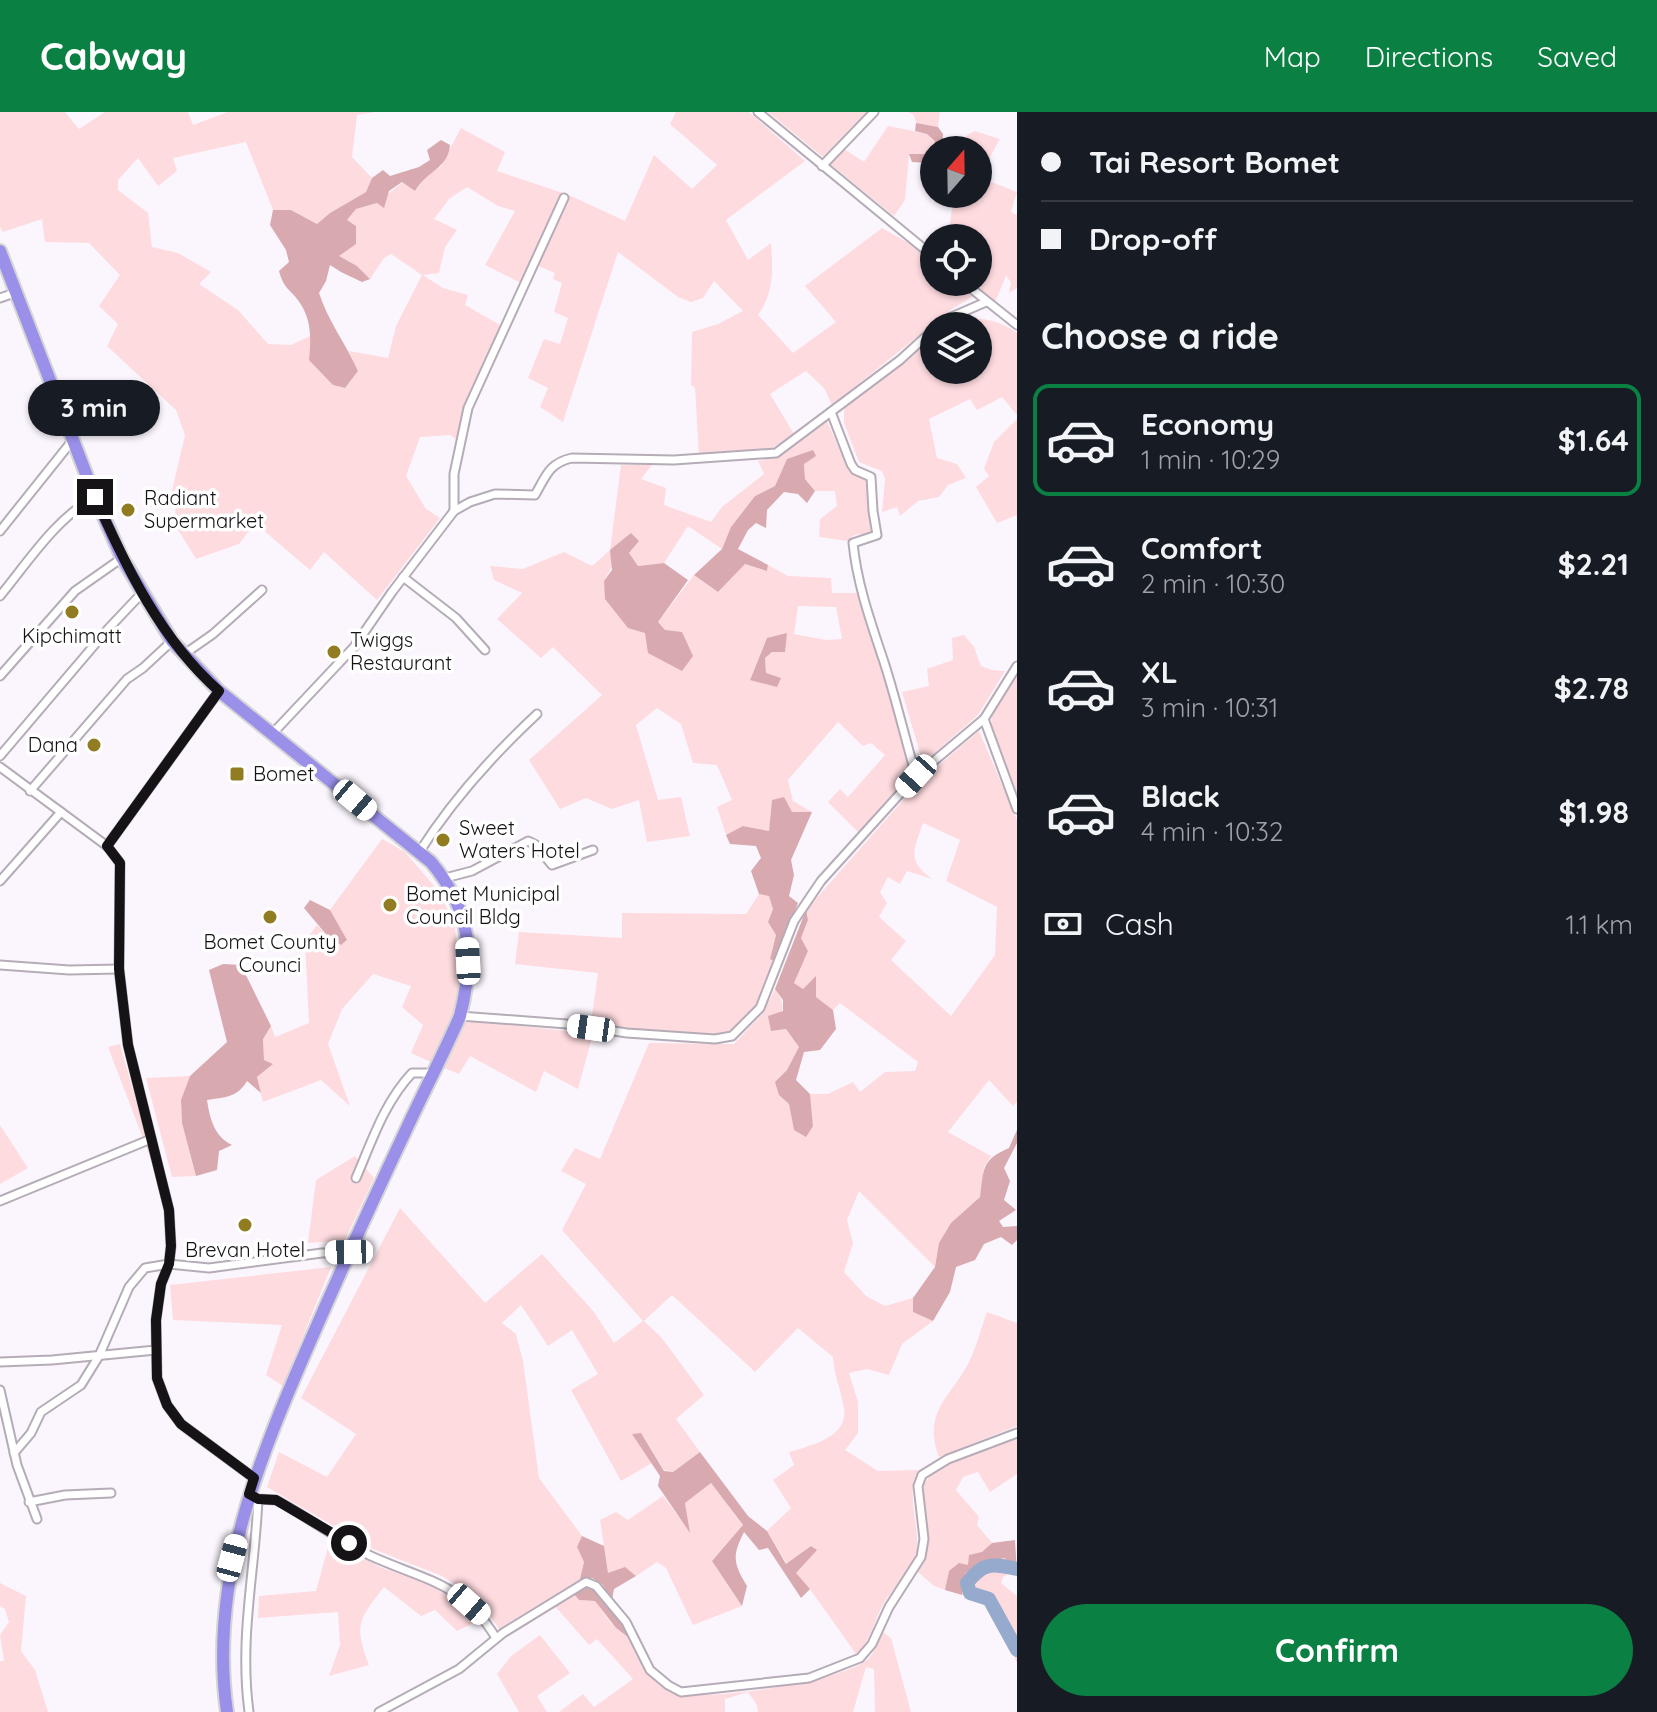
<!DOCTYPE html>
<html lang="en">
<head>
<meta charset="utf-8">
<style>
	body { margin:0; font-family:Quicksand,sans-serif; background:#242831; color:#f1f3f6; height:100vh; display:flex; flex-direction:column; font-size:30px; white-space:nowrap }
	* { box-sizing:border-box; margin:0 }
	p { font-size:26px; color:#9ea1a6 }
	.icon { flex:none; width:44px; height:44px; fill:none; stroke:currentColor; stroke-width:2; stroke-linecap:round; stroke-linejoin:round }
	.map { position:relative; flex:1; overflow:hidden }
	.drawer { display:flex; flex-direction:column; background:#171b24; width:640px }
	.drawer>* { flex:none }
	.top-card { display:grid; align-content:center; height:176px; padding:0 24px; background:#171b24 }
	.needle { width:52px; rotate:20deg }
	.buttons { position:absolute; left:920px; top:24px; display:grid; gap:16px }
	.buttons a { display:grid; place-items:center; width:72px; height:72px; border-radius:50%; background:#171b24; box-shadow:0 2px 6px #0004; font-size:40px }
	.end { position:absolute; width:36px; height:36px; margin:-18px; border:10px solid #161317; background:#fff; box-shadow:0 0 0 4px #fff }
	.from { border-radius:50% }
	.bubble { position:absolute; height:56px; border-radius:28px; background:#171b24; box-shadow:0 2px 6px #0004; font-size:26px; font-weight:700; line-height:56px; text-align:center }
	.car { position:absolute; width:24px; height:48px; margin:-24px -12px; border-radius:10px; box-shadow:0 0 6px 2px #0007; background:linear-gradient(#fff 24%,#345 0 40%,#fff 0 76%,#345 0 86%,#fff 0) }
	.top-card b { display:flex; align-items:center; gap:28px; height:76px; font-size:30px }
	.top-card b+b { border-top:2px solid #363941 }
	.top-card i { width:20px; height:20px; background:#f1f3f6 }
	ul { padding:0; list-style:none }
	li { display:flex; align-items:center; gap:24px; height:112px; margin:0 16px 12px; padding:0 8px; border:4px solid transparent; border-radius:16px }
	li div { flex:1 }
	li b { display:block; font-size:30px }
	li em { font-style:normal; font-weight:700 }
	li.current { border-color:#0b8043 }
	li>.icon { width:72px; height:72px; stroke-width:1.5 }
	h2 { padding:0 24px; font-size:36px; line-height:96px }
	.pay { display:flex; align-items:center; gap:20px; height:88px; padding:0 24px; font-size:30px }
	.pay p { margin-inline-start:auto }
	.cta { display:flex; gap:16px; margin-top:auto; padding:16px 24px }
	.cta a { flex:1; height:92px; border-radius:48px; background:#0b8043; color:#fff; font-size:32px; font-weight:700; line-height:92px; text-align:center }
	header { display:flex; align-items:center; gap:48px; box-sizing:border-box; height:112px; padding:0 40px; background:#0b8043; color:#fff }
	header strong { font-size:38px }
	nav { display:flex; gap:44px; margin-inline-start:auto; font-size:28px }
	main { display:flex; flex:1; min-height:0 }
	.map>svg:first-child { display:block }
	.green { fill:#fedbdf; fill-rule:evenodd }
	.forest { fill:#d8a9ae }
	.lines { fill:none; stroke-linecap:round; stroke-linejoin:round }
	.river { stroke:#95aacc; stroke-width:14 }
	.street-casing { stroke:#b5acb8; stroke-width:11 }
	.highway-casing { stroke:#d5d5d5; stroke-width:16 }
	.street { stroke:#fff; stroke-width:7 }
	.highway { stroke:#9a90e9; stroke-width:12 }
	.route { stroke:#161317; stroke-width:10 }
	.poi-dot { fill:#917c22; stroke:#fff; stroke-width:3 }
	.labels { text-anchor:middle; stroke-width:7; stroke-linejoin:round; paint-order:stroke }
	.poi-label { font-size:20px; fill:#161317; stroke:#fff; text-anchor:start }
</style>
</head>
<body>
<header>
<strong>Cabway</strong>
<nav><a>Map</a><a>Directions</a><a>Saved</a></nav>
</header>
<main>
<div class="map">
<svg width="1017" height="1600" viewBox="0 0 1017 1600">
	<rect width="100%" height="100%" fill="#fbf6fd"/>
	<g class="green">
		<polygon points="0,0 65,0 79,17 105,0 188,0 193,13 228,0 375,0 357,3 352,45 372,66 366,80 330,101 317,112 291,98 273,98 246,30 173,46 177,59 158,74 138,46 118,68 118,78 148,101 152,135 178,141 211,160 199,172 238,198 268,232 291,233 312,223 333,273 345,276 358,259 349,239 388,246 396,214 422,163 391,142 384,146 370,167 357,154 338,144 347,108 356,97 377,91 403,70 415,79 422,66 440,55 461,16 505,40 497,59 563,81 521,171 485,153 515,99 498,94 467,75 449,87 434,107 457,118 445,135 439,161 423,163 443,176 468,183 465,193 502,214 465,295 456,327 450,323 420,325 406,364 426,397 440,406 377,488 324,440 310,458 255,411 239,432 196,447 174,411 176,391 171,383 185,323 176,298 107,234 118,212 99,194 120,163 89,131 45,130 42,107 3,120 0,115"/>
		<path d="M676,0H749L805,49L726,108L748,148L771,131C773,158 774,181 758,203L793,241L836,210L805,174L882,116L910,132L934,153V170H954L972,185L952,197L832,293L824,276L806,259L770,282L794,322L766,340L699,344L695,276L691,273L692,220L718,212L743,199L714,169L703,186L691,190L678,185L618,140L563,310L540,295L548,276L528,266L544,227L560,232L568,206L554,200L562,171L553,167L555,161L536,153L569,83L625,109L654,43L692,77L717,53L670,12Z"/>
		<polygon points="768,0 866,0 823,45"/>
		<polygon points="908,0 940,0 938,15 916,11 914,3"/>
		<polygon points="888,14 928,22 935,29 932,43 909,43 905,88 894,104 830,52 844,37 864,50"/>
		<polygon points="975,19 1000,27 987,50 989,69 1017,80 1011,100 1017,103 1017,176 1009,181 1011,170 1006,164 995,190 971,170 978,170 978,126 948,126 954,82 978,82 978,38 960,38 967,23"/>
		<path d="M963,206C983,206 1000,208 1017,221V303L1002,285L977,298L970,287L929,307L937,346L957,352L966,366L948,373L939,385L918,389L900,404L897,395L882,400L885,367L882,359L859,350L844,311V297L934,222V258H978V214H944Z"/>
		<polygon points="1017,307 1017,403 997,411 976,375 989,364 984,357 994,330"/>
		<path d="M827,309L849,359L868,369V402L875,421L854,423L848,429L819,425L820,407L837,394L835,379H815L805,367L804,352L787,347L775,374L755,384L731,415L722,437L688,414L664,451L638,454L629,441L639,429L630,421L604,469L665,518L658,510L694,463L718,480L745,452L767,459L768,453L788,464L831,466L832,481H858L881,550L913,663L859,721L828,690L840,677L848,685L885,643L871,631L863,634L838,610L788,668L793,689L812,700L792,701L783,685L772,689L769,719L744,714L726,723L717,695L732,688L717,653L693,651L681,612L657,596L636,613L658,688L681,685L690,724L647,730L639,688L612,697L586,686L560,697L529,648L602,583L553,535L541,546L497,507L522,481L494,468L490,454L523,457L564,440L592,454L610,438L621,353H652L641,367L666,376L664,393L711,410L722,395L764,362L758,349L780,344ZM798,494L836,495L842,527L826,528L794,522ZM767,526L772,540L765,546L766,561L750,567Z"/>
		<polygon points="964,523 974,535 981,554 992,558 1005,559 978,603 923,651 902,580 929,574 927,557 953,548 952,526"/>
		<polygon points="1017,565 1017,688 991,612 992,603"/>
		<path d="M979,619L1017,708V990L1013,994L989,968L948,1020L991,1044L984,1055L980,1085C952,1110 941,1117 935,1155L859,1079L847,1108L853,1131L844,1160L866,1184L885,1194L913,1186V1200L933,1209L902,1232L889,1263L867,1257L849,1261L858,1290V1321L845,1338L878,1359L918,1358C906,1381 918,1408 917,1433C917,1456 894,1473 883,1493C873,1510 872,1528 856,1542L810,1477L795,1461L816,1438L811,1434L787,1452L767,1419L791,1396L773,1368L794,1353L789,1340C810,1334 849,1325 844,1296C841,1278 834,1263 833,1245L798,1216L755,1260L672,1183L644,1209L661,1225L704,1283L676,1307L700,1340L673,1360L664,1358L641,1321L633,1322L652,1351L621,1369L571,1278L598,1262L572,1218L548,1234L521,1193L502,1211L516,1222L523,1249L539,1366L582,1424L577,1435L584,1450L580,1467L499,1517L478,1486L442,1464L373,1437L267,1375L279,1340L327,1365L356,1322L301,1286L400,1096L485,1191L542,1142L594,1200L614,1231L643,1209L562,1118L586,1072L561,1059L575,1036L600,1047L649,931L734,932L763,901L775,877C788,895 782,901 771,919L786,917L799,935L779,983L789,992L794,1018L813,1014L810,982H828L853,970L860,980L885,960L915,959L918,950L840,891L833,898L816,885V865L803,877L794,871L808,839L801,826L808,808L806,798L919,670ZM923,711L960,728L946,769L997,795L995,843L951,904L891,848L906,829L879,805L887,791L880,780L888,765L900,772L907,759L932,767C906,747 914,739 923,711Z"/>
		<polygon points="382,727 405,740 440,781 455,815 459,855 464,856 455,900 433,951 411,941 423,913 402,895 411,874 373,862 342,897 328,932 350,994 321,968 263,990 257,965 272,953 264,948 263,926 271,914 275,925 309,911 305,829 317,813 330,827 340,833 347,829 330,798"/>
		<path d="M759,782L769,783L773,797L768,810L776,823L770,847L774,849C764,878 752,913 720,924L630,920L591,911L598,861L515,852L519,820L622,826V801L746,802Z"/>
		<polygon points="467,908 593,922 578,977 544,959 536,980 470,944 459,962 444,956"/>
		<polygon points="120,932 157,1063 108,935"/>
		<polygon points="190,964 181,988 182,1011 196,1064 172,1065 146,966"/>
		<polygon points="0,1013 28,1056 0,1072"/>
		<polygon points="355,1044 374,1066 345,1128 308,1131 316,1068"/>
		<polygon points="331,1155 283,1274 266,1263 282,1213 173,1208 170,1173"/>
		<path d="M987,1200L1017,1211V1314L939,1345C922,1298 952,1285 970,1248C977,1233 981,1216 987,1200Z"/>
		<path d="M1017,1325V1362L990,1380L978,1360L963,1365L956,1378L979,1405L977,1413L992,1431L968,1453L949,1459L945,1478L934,1474L918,1460C930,1439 929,1430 924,1407C922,1399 919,1391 920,1383C926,1349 989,1335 1017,1325Z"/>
		<polygon points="711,1371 743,1414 712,1449 742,1494 693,1513 666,1456 657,1450 636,1464 625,1456 608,1461 600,1408 616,1400 628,1408 663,1384 689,1419 685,1391"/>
		<path d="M330,1428L382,1456L422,1469L449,1484L478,1509L457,1519L435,1498L421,1504L384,1475C358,1508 354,1513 369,1553L329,1564L340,1533L338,1500L258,1506L259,1484L316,1479Z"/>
		<polygon points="1005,1446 1010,1461 1003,1465 1001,1471 1017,1484 1017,1551 999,1511 985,1493 962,1483 965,1462 978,1451"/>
		<polygon points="0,1471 26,1484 21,1539 35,1558 48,1600 0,1600 0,1549 4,1549 0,1523 9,1510 5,1497 0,1494"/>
		<path d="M573,1481L579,1488L595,1489C602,1498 609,1510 618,1518C622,1521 628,1524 632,1529C648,1548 644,1569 672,1580C701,1591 845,1569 868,1547C875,1540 879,1529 883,1520L891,1526L911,1600H875L874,1557L866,1555L853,1600H758L757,1593L748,1580L725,1587V1600H559L583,1582L594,1595L633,1567L597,1527L589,1533L554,1493Z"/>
		<polygon points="540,1523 570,1561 537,1584 547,1600 519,1600 497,1562 511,1544"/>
	</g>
	<g class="forest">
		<polygon points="916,11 938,15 943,22 942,38 934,38 933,57 928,51 912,50 909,42 932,42 935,29 927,22 915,19"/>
		<path d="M441,28L450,33C448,57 426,59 415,79L402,70L389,79L384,96L377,91L356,97L347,108L356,114V132L339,144L357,154L370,167L362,170L341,160L330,153L326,169L319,181C328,209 346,232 358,259L345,276L333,273L309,248C311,229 312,209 300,191C291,177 284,178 279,159L289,150L286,138L270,113L273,98H291L317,112L330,101L366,80L372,66L383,58L390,64L419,55L430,48L427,38Z"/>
		<polygon points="813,338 816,344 804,352 805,367 815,379 807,391 798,382 784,380 767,398 766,416 756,411 748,418 738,437 768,453 767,459 745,452 718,480 694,463 722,437 731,415 755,384 775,374 787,347"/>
		<polygon points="631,421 639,429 629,441 638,454 664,451 688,468 658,510 665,518 682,520 693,544 682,559 648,541 645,521 628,516 605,487 604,469 612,458 610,438"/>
		<polygon points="787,521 785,540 772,540 765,546 766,561 781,566 777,575 750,568 767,526"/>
		<polygon points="784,685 792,700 812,700 791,748 794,763 789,784 798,791 774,849 770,847 776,823 768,810 773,797 769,784 759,782 751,759 761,746 756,734 730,732 726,723 743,714 769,719 772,688"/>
		<polygon points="310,788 330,798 347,828 341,833 330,827 304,796"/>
		<polygon points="806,798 808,808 801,826 808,839 794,871 803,877 816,864 816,885 833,898 836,917 820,938 804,940 796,968 810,982 813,1014 806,1025 794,1018 789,992 779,983 775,970 787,958 799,935 786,917 771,919 768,904 783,899 783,888 775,877"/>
		<path d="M223,852L241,853L271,914L263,927L264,948L273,952L257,965L261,981L247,969C237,986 225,985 207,988C210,1007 214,1024 232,1033L219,1039L217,1058L196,1064L182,1011L181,988L190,964L227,930L209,858Z"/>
		<path d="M1017,1018V1031L1004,1056L1010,1069L1004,1088L1016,1098L999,1109L1003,1115L1017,1114V1128L1012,1133L1001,1125L984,1132L975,1148L956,1155L950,1180L933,1209L913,1200V1186L935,1155L939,1131L951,1111L980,1085C984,1057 981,1048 1009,1036Z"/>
		<path d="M641,1321L664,1359L673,1360L700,1340L748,1404L767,1419L786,1452L811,1434L817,1438L796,1461L810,1477L801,1486L768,1436L759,1438L744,1420C732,1444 733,1451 747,1474L742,1494L712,1449L743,1413L711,1371L685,1391L690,1421L658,1374L660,1364L632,1322Z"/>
		<polygon points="582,1424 604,1434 608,1461 625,1455 636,1464 614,1477 612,1488 602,1472 592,1466 580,1467 584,1450 577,1435"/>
		<polygon points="1015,1428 1017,1461 1010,1461 1005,1446 978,1451 965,1462 962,1483 945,1478 949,1459 959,1451 968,1453 969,1443 982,1440 992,1431"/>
		<path d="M586,1474C607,1481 624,1510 633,1529L616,1516L595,1489L579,1488L573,1481Z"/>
	</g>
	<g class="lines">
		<path class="river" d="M1017,1457C993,1452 984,1449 967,1471L970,1481L989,1487L1017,1538"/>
		<g class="street-casing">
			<g id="street">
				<polyline points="758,0 934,145"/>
				<polyline points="822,54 874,0"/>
				<polyline points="963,170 1017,213"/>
				<polyline points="0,186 17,180"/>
				<polyline points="938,214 949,206 986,190"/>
				<path d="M831,300L851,352L855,358L871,365L873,399L877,423L853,431C857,472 871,511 884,550C896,587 905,626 916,664"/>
				<polyline points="454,399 454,362 468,296 564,86"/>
				<polyline points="0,419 72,329"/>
				<polyline points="403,465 456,506 485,538"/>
				<path d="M0,484C28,450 56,406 95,385"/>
				<polyline points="183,543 213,522 262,478"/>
				<polyline points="1017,554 984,607 1017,697"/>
				<polyline points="0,564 75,479 122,446"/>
				<path d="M273,621L354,535L392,480L454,399L470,390L495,382L535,383C546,364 549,351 572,346L674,348L776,341L900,248L934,217"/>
				<polyline points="0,644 108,517 143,480"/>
				<polyline points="0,655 107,734 120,751 119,857 128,933 169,1098 171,1134 169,1152 161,1172 156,1208 157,1266 167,1293 181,1312 254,1366"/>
				<polyline points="30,679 127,567 143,556 172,529"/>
				<polyline points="107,734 219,579"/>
				<path d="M420,739C453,687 492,644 537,602"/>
				<polyline points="445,766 472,759 528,729 536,733 552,753 593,738"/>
				<polyline points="0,769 61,700"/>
				<polyline points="0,853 69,858 119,857"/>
				<polyline points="460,904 567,912 627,921 715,927 732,924 760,896 794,809 821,769 916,664 984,607"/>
				<path d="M356,1066C372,1029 384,991 412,961H433"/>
				<polyline points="0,1089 151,1027"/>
				<polyline points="0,1250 52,1248 156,1238"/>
				<polyline points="0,1278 17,1353 37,1407"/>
				<polyline points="14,1341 31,1321 41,1300 81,1273 99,1244 129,1175 145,1156 169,1152 209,1156 322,1141 349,1140"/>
				<path d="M249,1382L258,1387L276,1388C308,1405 338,1428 371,1444C426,1469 462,1470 496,1526"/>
				<polyline points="29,1390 65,1383 111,1381"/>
				<path d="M249,1600C239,1525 255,1460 258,1387"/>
				<polyline points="379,1600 459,1557 503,1521 586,1470 596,1474 626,1510 650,1558 668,1573 681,1580 809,1566 860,1546 872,1532 889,1495 921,1445 924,1427 918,1374 922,1363 948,1347 1017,1321"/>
			</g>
		</g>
		<g class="highway-casing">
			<path id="highway" d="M0,139L95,385L122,446L172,529L219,579L431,750C471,798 475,844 460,904C443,943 423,981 405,1020C373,1088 342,1156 312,1225C260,1344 208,1467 227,1600"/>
		</g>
		<use href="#street" class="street"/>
		<use href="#highway" class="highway"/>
	</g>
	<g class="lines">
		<path class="route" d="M95,385C126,455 161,528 219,579L107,734L120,751L119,857L128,933L169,1098L171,1134L169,1152L161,1172L156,1208L157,1266L167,1293L181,1312L254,1366L249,1382L258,1387L276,1388L349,1431"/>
	</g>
	<g class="poi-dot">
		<circle cx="128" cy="398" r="8"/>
		<circle cx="72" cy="500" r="8"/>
		<circle cx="334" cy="540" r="8"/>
		<circle cx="94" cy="633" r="8"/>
		<rect x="229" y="654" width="16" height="16" rx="4"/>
		<circle cx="443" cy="728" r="8"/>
		<circle cx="390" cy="793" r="8"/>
		<circle cx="270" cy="805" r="8"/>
		<circle cx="245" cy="1113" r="8"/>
	</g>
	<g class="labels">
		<g class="poi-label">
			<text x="144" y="393">Radiant<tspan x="144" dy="23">Supermarket</tspan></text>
			<text x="72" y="531" text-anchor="middle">Kipchimatt</text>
			<text x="350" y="535">Twiggs<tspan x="350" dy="23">Restaurant</tspan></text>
			<text x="78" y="640" text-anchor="end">Dana</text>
			<text x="253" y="669">Bomet</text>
			<text x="459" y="723">Sweet<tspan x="459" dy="23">Waters Hotel</tspan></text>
			<text x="406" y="789">Bomet Municipal<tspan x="406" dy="23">Council Bldg</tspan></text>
			<text x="270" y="837" text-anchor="middle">Bomet County<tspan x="270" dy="23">Counci</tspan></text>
			<text x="245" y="1145" text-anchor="middle">Brevan Hotel</text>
		</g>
	</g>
</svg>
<div class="buttons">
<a><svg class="needle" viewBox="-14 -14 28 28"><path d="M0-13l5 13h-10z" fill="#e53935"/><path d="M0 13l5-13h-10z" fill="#9ea1a6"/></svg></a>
<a><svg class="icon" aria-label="locate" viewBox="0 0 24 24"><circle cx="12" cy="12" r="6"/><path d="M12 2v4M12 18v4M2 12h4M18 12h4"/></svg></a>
<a><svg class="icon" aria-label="layers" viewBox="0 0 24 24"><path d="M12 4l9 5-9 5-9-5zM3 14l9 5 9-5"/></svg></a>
</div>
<i class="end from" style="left:349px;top:1431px"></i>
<i class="end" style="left:95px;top:385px"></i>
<div class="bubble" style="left:28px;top:268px;width:132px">3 min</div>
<i class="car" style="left:916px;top:664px;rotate:222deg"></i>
<i class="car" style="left:355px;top:688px;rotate:130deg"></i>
<i class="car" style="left:468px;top:849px;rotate:357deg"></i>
<i class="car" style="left:591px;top:916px;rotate:278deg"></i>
<i class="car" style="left:349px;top:1140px;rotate:269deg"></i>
<i class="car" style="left:232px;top:1446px;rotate:15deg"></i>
<i class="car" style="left:469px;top:1492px;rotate:131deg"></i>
</div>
<section class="drawer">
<div class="top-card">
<b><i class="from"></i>Tai Resort Bomet</b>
<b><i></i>Drop-off</b>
</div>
<h2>Choose a ride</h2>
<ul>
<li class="current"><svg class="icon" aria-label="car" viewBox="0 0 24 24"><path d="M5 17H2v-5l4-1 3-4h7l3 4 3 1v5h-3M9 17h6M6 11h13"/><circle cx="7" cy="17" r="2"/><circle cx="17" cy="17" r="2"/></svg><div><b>Economy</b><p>1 min · 10:29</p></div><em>$1.64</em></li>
<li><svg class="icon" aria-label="car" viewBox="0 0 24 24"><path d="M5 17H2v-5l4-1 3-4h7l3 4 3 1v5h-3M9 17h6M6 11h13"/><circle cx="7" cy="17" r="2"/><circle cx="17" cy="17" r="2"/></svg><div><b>Comfort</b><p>2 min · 10:30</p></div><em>$2.21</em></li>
<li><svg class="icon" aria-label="car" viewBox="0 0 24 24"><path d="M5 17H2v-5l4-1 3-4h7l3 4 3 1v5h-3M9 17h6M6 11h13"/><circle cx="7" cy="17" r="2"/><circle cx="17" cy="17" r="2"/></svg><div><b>XL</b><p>3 min · 10:31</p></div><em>$2.78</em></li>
<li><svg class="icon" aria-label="car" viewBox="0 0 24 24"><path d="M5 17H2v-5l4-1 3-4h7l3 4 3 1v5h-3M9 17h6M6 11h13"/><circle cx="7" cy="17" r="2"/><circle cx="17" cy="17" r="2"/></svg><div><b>Black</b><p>4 min · 10:32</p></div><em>$1.98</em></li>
</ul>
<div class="pay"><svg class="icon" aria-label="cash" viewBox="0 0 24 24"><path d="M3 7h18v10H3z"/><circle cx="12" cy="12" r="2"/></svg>Cash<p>1.1 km</p></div>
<div class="cta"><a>Confirm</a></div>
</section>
</main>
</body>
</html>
